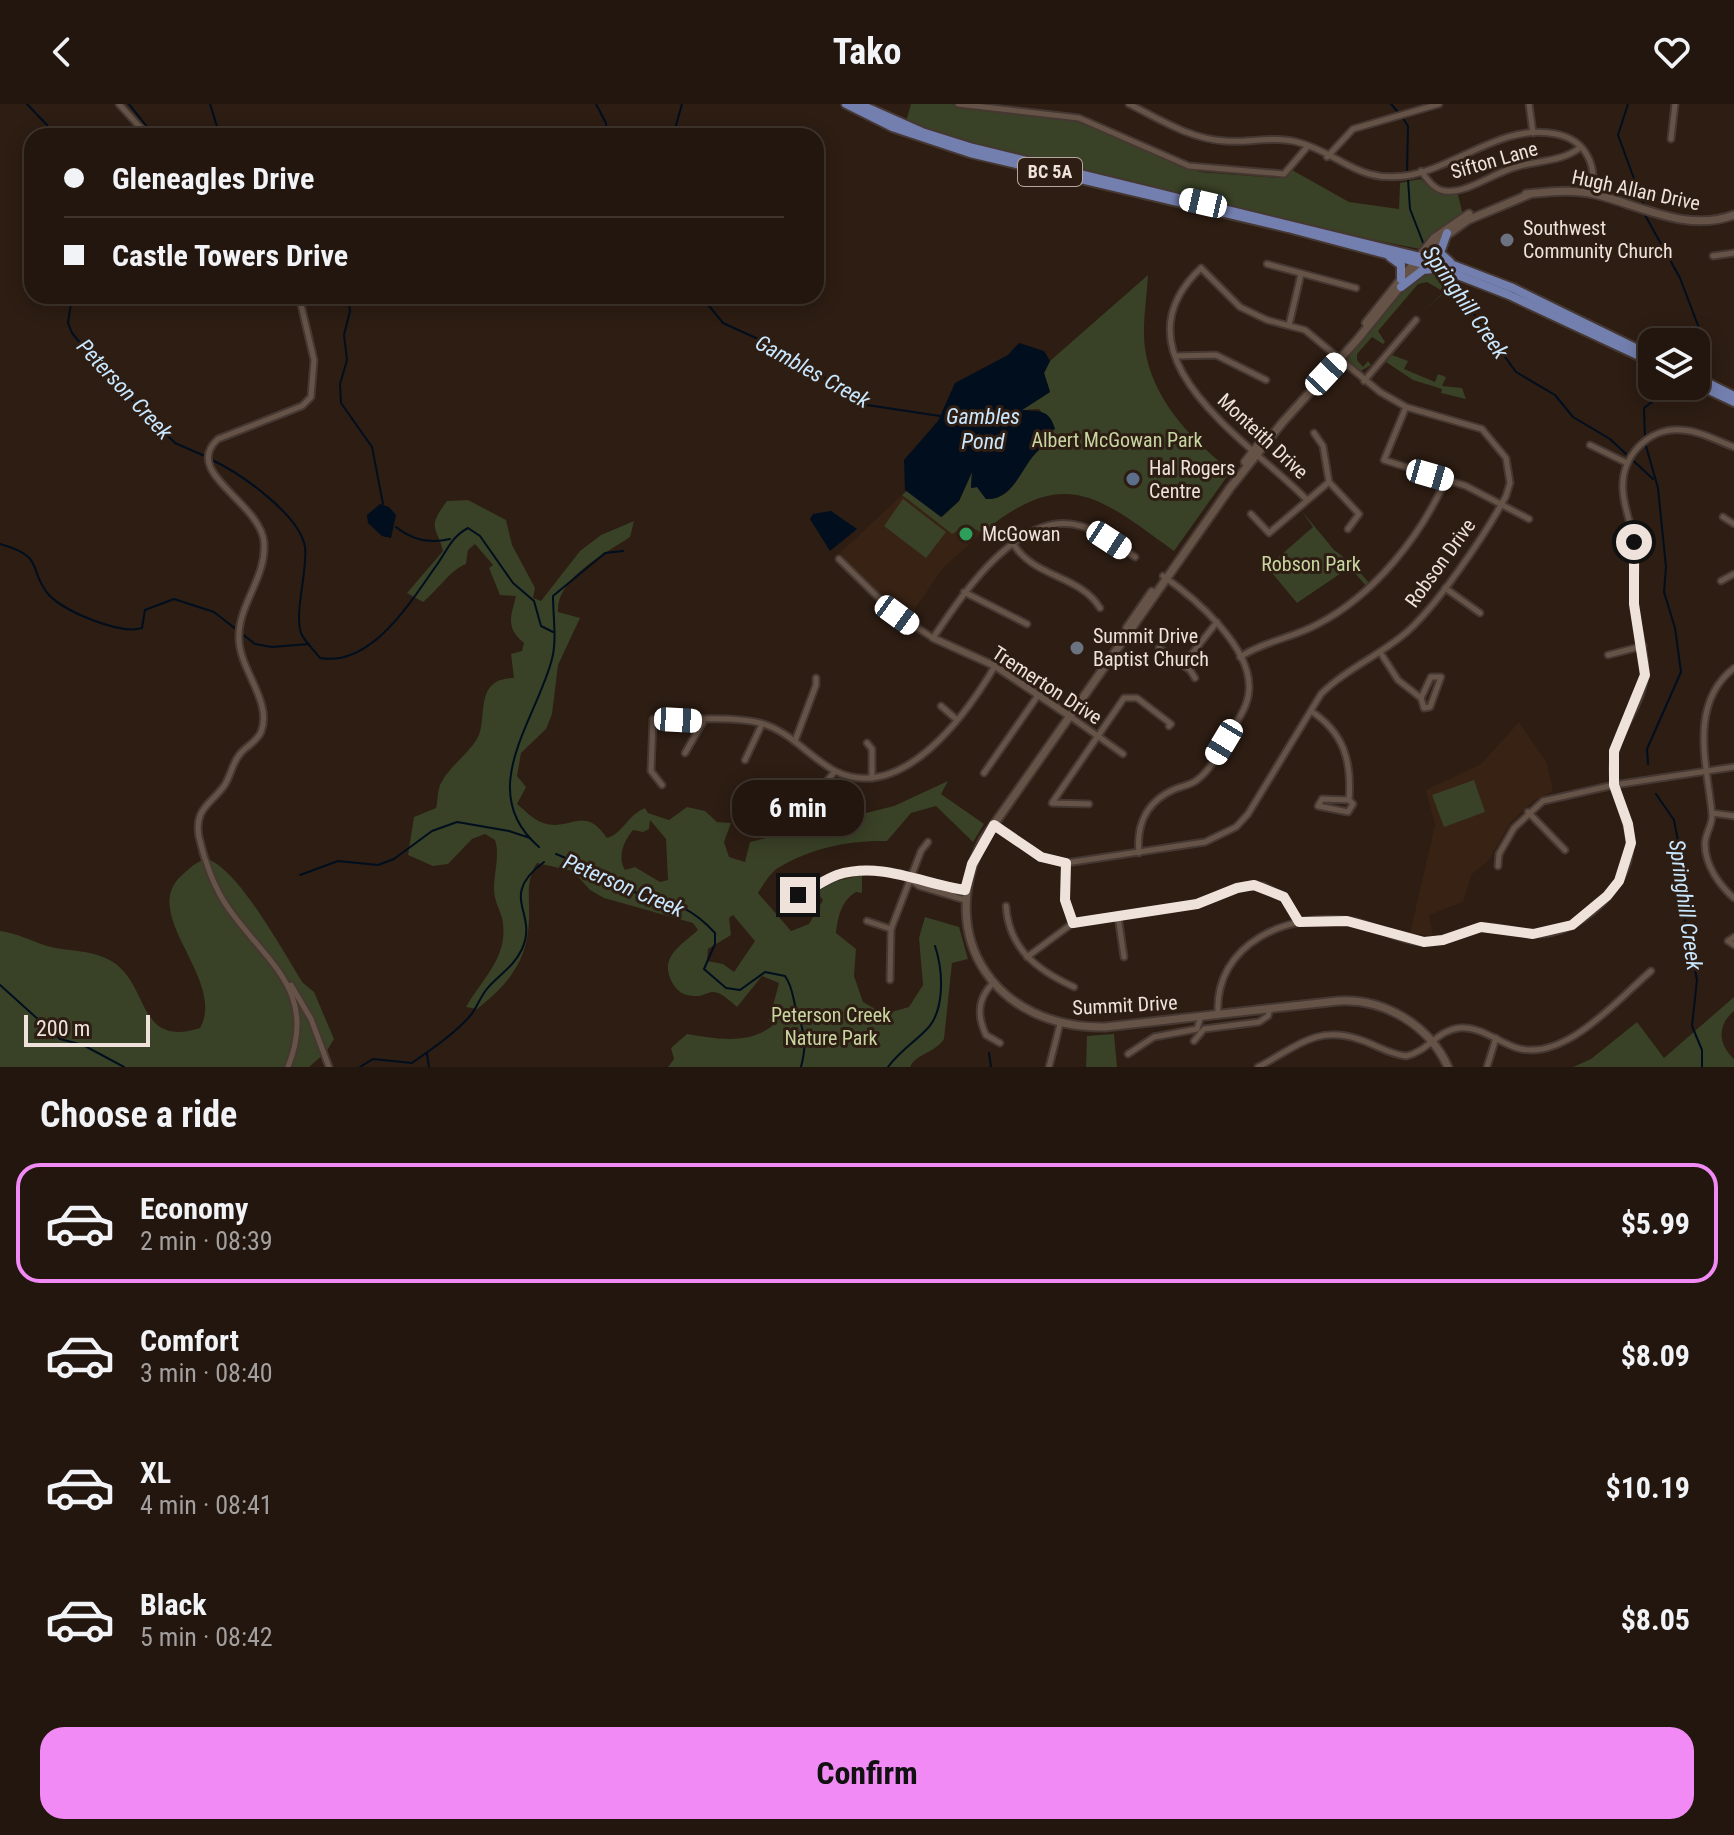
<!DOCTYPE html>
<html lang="en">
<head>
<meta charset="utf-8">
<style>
	body { margin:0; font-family:"Roboto Condensed",sans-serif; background:#2e231c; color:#f1f3f6; height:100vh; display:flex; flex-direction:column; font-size:30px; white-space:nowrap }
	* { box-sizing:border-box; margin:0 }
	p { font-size:26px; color:#a29f9e }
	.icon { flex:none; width:44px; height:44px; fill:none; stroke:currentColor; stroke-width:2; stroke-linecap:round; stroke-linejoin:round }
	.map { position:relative; height:963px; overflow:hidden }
	.drawer { display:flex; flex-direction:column; background:#22160e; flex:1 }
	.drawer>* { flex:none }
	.guide { position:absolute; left:24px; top:24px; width:800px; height:176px; border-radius:24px; box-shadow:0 4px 20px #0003,0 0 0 2px #3f352e; display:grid; align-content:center; height:176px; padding:0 40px; background:#22160e }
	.buttons { position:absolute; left:1638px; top:224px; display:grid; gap:16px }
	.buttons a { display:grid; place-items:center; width:72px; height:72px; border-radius:16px; background:#22160e; box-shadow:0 4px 20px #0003,0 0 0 2px #3f352e; font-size:40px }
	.scale { position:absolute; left:24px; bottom:20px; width:126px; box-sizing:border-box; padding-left:8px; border:4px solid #eee2db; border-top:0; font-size:22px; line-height:28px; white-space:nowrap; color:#eee2db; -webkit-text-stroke:6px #2d1d13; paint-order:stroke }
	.end { position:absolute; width:36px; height:36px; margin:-18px; border:10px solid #eee2db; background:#111; box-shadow:0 0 0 4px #111 }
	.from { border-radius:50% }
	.bubble { position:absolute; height:56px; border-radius:24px; background:#22160e; box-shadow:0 4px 20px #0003,0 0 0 2px #3f352e; font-size:26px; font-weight:700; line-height:56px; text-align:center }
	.car { position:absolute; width:24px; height:48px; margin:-24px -12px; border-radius:10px; box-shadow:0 0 6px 2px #0007; background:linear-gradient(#fff 24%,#345 0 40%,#fff 0 76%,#345 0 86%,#fff 0) }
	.guide b { display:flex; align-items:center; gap:28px; height:76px; font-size:30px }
	.guide b+b { border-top:2px solid #3f352e }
	.guide i { width:20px; height:20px; background:#f1f3f6 }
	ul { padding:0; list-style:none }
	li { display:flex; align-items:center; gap:24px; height:120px; margin:0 16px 12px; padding:0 24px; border:4px solid transparent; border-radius:24px }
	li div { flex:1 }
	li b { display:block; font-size:30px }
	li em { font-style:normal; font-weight:700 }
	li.active { border-color:#f18af4 }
	li>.icon { width:72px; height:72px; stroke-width:1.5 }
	h2 { padding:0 40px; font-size:36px; line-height:96px }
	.primary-button { display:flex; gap:16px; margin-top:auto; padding:16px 40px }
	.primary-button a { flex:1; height:92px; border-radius:24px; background:#f18af4; color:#111; font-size:32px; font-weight:700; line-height:92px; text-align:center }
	header { display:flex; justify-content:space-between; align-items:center; height:104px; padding:0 40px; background:#22160e; font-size:36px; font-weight:700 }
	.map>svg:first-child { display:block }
	.built { fill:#382214 }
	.green { fill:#394126; fill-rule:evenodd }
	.water { fill:#000e1e }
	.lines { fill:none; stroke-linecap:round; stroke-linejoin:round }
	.stream { stroke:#000e1e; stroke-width:2 }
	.minor-casing { stroke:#453731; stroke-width:9 }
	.tertiary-casing { stroke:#453731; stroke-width:10 }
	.secondary-casing { stroke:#453731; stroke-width:11 }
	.primary-casing { stroke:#453731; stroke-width:12 }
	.minor { stroke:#665347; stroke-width:5 }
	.tertiary { stroke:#665347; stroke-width:6 }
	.secondary { stroke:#665347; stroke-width:7 }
	.primary { stroke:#737faf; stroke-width:8 }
	.route { stroke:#eee2db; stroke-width:10 }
	.worship-dot { fill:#6b7280; stroke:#2d1d13; stroke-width:3 }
	.service-dot { fill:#5c6f8a; stroke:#2d1d13; stroke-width:3 }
	.leisure-dot { fill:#2e9e5b; stroke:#2d1d13; stroke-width:3 }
	.labels { text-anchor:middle; stroke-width:6; stroke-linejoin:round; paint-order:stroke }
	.shield { fill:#2d1d13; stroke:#b4a79f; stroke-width:2 }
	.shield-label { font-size:18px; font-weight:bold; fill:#eee2db }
	.street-label { font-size:20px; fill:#eee2db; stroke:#2d1d13 }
	.poi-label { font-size:20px; fill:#eee2db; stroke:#2d1d13; text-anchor:start }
	.park-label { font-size:20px; fill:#c7d6a0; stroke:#2d1d13 }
	.water-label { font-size:22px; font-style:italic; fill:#c9e7fe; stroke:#2d1d13 }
</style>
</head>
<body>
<header><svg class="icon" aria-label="back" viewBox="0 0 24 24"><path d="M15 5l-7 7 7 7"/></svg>Tako<svg class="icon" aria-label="heart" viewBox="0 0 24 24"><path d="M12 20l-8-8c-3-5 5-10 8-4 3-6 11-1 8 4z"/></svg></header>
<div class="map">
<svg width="1734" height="963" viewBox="0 0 1734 963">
	<rect width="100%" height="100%" fill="#2d1d13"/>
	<g class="built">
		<polygon points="902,391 952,430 965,419 982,429 943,464 912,509 901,510 840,449"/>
		<polygon points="1519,618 1547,659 1553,687 1535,696 1511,718 1488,757 1472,770 1463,798 1429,811 1433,832 1410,829 1435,721 1426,686 1481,660"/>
	</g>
	<g class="green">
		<polygon points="911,0 952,0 1081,17 1200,68 1279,74 1292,66 1349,98 1399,105 1400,79 1420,75 1438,87 1457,87 1463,111 1420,145 1334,128 967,38 906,18"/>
		<polygon points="1429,169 1442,169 1445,188 1422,208 1444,188 1427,178 1418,180 1378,227 1385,238 1383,240 1372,233 1357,250 1357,256 1363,263 1368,257 1371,261 1359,268 1347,255 1413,176"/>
		<path d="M1148,171C1147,190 1144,209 1144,227C1143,286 1188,333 1231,367L1174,447C1099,393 1065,360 982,429L971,423L975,429L963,439L957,432L968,421L952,430L902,391L908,386L942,413L959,397L972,368L971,384L977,383L986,395C1015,397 1021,360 1039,346L1038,338L1043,329L1055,325L1039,305L1022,306L1050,288L1044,269L1050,257Z"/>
		<polygon points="1392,251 1408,257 1404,265 1435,278 1438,270 1446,273 1442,282 1462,284 1466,295 1441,289 1442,285 1413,276 1386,258"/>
		<polygon points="903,395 946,428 926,454 884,422"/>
		<path d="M468,396L506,416L512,441L535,484L533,494L541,497L580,447L601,431L634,417L630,433C605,450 556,474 558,508L580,514L558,561L552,610L546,625L521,649L517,672L526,683L517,700C526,707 532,715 543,719C572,728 583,700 607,734C621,731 629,710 645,704L648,709L669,716L687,703L705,707L717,718L731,719L724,738L729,753L745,758L750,738L894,702L948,677L941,690L984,720L973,738L936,702L911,709L887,737C850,736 810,744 778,764C770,769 763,781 758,789L791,827L809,820L823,796L816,788L836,777L862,771V789L856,788C841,797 838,813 836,829L856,845L854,872L863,898L884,910L909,903L923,881L919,834L925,813L959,823L968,855L952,859L944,935C935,949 917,949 910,963H668L674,955L671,944L687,930C716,935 750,941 773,921L769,917L779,879L762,872L737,903C706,874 713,897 687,891C680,889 677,886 673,880C658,854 679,843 698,826L693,819L604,794L590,786L573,767L537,759C525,778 530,794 529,815C528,856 509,880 477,905L466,903C483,873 510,852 502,814C499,804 494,796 494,785C494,769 500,750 495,736L485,730L472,735L448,760L433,762L408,751L414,713L436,704C438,697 437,686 441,679C449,663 467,651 477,635C489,616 472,574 514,574L511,550L522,547L524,539C505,523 511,513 516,492L500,491L489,464L493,461L475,440L468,446L466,460C450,466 437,487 423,498L407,489L443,447C437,422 426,425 447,397ZM650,716L666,735L668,776L660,778L635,763L625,766C617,752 624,737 633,726L643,728L649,725ZM733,811L755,837L734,868L723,860L707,857L708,845L731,831L729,814Z"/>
		<polygon points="1301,406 1334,446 1353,460 1369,479 1366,482 1350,463 1297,499 1267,463 1313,423"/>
		<polygon points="1474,676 1485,708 1444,723 1432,691"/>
		<path d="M207,755C238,764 284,849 303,879L314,888L334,935L326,948L309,963H0V827C17,829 31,837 47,842C69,848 92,845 113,858C150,882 137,944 200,924C227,876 139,811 181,772C190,764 196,757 207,755Z"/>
		<path d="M1734,893V907C1717,921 1718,940 1734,955V963H1573L1591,955L1637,918L1664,954Z"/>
		<polygon points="1114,930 1117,963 1086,963 1087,932"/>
	</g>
	<g class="water">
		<path d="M1019,239L1044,247L1050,257L1044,269L1050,288L1022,306C1039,308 1049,304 1055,325L1043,329L1038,338L1039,346C1022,360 1015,396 986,395L977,383L971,384L972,368L959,397L941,413L905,386L904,356L938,317L955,279L1008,251Z"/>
		<polygon points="380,400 389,403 396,411 391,434 382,432 368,419 367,411"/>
		<polygon points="831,407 857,425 830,447 810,415 813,410"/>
	</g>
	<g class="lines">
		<g class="stream">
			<polyline points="27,0 47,21 50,32"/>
			<polyline points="129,0 154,32"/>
			<polyline points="210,0 220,32"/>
			<polyline points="596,0 606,19 606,32"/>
			<polyline points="1391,0 1398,8"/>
			<polyline points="1628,0 1618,31 1643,99"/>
			<polyline points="1402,13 1408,22 1407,69"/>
			<polyline points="673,32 682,0"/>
			<polyline points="1408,75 1410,105 1424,141"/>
			<polyline points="1645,111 1680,174 1710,253 1696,264"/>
			<polyline points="1444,169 1516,268 1555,291 1573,313 1610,335 1653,375"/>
			<polyline points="72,192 68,219 72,229 103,267 175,339 207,353"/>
			<polyline points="348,192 350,207 344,231 347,256 340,280 341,299 372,343 383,400"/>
			<polyline points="701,192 723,219 778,244 867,301 940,312"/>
			<polyline points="1645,334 1644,304 1673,282"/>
			<polyline points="1646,342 1658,384 1666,463 1664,488 1675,524 1681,568 1647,645 1648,660"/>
			<path d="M212,356C240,369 300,411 305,443C308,467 294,507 301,529C305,538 314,546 320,554C372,563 411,497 436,462C447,447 451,433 468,424L480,432L513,479L534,497L541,522L553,528"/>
			<path d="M396,423C412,436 430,440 450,435"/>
			<path d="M0,440C47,453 27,466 49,491C65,508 121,531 142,524L145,506L174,495L214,508L255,540L272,543L309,540"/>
			<polyline points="1656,690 1674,716 1687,785 1685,817 1697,876 1692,922 1702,946 1702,963"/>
			<path d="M539,743C474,687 536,617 552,555C557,536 553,512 553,492L605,449L623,447"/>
			<path d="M556,750C576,757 591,770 611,779C651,799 679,789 715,829V840L704,865L726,884L740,886L765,868L785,872C794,885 792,894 797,908C805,930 807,940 801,963"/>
			<polyline points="300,771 338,757 378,761 394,755 432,727 457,718 509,727 530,734"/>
			<polyline points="0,881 60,935 83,941 124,963"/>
			<polyline points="989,949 991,963"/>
			<polyline points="427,950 429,963"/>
			<path d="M360,963L373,955L412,959C432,945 454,930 470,912C476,905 480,894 486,886C497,872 514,863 522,845C539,808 497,793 544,758"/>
			<path d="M888,963C899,948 912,940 925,927C946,908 943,866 935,842"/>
		</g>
		<g class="minor-casing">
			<g id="minor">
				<polyline points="119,0 148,32"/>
				<polyline points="958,0 1079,14 1189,62 1284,70 1308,42"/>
				<path d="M1129,0C1159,15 1190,35 1225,37C1248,39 1274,32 1297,38C1341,49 1357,81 1411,71C1459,61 1505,19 1556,30C1586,36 1598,62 1591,89"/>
				<polyline points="1529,0 1533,29"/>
				<polyline points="1671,35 1675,0"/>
				<polyline points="1327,53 1353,25 1439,0"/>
				<path d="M1421,67C1427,75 1434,86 1445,87C1467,90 1495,68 1516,63C1539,56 1562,58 1581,43"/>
				<polyline points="1713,152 1734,149"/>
				<polyline points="1267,160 1356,184"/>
				<polyline points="1289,221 1301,170"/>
				<polyline points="1176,252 1216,251 1266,276"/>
				<polyline points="1364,277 1416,216"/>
				<polyline points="1406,303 1384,356 1466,382 1529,415"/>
				<polyline points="1314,329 1323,342 1329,378 1359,410 1348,425"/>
				<polyline points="1590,341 1627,359"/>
				<polyline points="1251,410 1269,429 1329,378"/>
				<polyline points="1723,413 1734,420"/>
				<path d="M1014,441C1035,474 1080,471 1100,504"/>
				<path d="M839,455L893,508L933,534C962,491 1019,404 1081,422C1101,428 1118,442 1135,453"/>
				<polyline points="1721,477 1734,470"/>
				<polyline points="1445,484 1480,509"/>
				<polyline points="964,488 1027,520"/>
				<polyline points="1159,544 1190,566 1195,574"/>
				<polyline points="1380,548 1398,576 1421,594 1424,604 1430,603 1441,573 1431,573 1421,594"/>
				<polyline points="1608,551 1643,542"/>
				<path d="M1240,553C1264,537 1293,534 1318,520C1374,491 1421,432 1446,375"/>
				<polyline points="1183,561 1217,518"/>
				<path d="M1734,564C1688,600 1707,661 1712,710C1713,721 1705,729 1705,740C1705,761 1719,781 1734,794"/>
				<polyline points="941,602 956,615"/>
				<path d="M1311,607C1344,629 1352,657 1349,696L1353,700L1348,708L1318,702L1322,695L1349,696"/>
				<polyline points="1071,613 1123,650"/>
				<polyline points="795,637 816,581 816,574"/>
				<polyline points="867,639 872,645 872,674"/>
				<polyline points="685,649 703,618"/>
				<polyline points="745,656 762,620"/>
				<polyline points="984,669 1039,590"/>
				<path d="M662,681L651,667L653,615C686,617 740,610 769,622C794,632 812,655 835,667C902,700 966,611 995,562"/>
				<polyline points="1089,700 1052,699 1124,594 1137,594 1171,620 1169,622"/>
				<polyline points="1528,708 1565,746"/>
				<polyline points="1712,709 1734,712"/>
				<path d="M740,713C772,689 806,708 835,667"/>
				<path d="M994,721L1041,753L1066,759L1205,738L1236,723L1248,710L1321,590C1345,566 1376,553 1402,532C1434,507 1487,428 1506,392L1510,379L1506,354L1482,325L1406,303L1380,288L1305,226L1267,216L1240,203L1201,164C1107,253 1252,339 1307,396"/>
				<path d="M1139,749C1136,720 1147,697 1175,685C1182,682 1191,681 1197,676C1212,665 1220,646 1229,631C1237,617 1248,603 1249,586C1252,543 1195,494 1163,472"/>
				<polyline points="1066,759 1065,796 1073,819"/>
				<polyline points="1498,762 1499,750 1514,724 1543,697 1614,681 1734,663"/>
				<polyline points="911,776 919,782 965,796"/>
				<path d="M798,791C812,786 823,776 837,771C880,756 923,779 965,786"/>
				<path d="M1006,802C1009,845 1037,866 1074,883"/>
				<polyline points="1118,812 1124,853"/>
				<polyline points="867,817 891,825"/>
				<polyline points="1734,833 1728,837 1734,841"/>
				<polyline points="1027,853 1073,819 1197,800 1245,782 1263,782 1284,793 1299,818"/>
				<polyline points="890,876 891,825 921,747 928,738"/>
				<path d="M993,879C977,895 977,912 986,931L1000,939"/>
				<polyline points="291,881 311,915 329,963"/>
				<path d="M1218,910C1214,839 1289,807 1351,817C1375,821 1396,836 1421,838C1444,839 1463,825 1485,823C1502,822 1516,829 1533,830C1573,832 1617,794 1628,757C1636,724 1615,700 1613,669C1611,627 1645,604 1645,566C1645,543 1636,523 1634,501C1633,480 1637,460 1635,440C1632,422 1624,405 1623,387C1620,353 1648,323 1682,326C1700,327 1718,337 1734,343"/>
				<polyline points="1194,937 1204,925 1259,918 1268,912 1270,904"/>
				<polyline points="1128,950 1154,933 1197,925 1201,912"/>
				<path d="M288,963C318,887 268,860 229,805C215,786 204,756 199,733C194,705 210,701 224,682C231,672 232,659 240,650C246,642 256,639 261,628C273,599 240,566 239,536C237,501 267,474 264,438C260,398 181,368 218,335L302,302L311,293L314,256L299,192"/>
				<polyline points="1049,963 1060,920"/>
				<path d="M1258,963C1294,945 1314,921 1358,935C1375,940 1388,950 1406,952C1427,948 1438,926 1459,924C1481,922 1497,938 1517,944C1565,958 1617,896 1651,867"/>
				<polyline points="1487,963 1496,934"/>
			</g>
		</g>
		<g class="tertiary-casing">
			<polyline id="tertiary" points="933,534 995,562 1071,613"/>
		</g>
		<g class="secondary-casing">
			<g id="secondary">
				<path d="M1526,90C1549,88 1571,85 1594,90C1640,101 1687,129 1734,111"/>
				<polyline points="1366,219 1434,134 1469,110"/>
				<polyline points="1245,358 1262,336"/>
				<polyline points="1127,524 1152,488"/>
				<path d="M1448,963C1429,921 1384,894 1338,897L1105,923C997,925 934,835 983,736L1230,384L1282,319L1357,236L1436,139L1468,116L1530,90"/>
			</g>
		</g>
		<g class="primary-casing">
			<g id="primary">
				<polyline points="846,0 892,23 970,49 1288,124 1442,165 1509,191 1652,258"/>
				<polyline points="859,0 922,28 973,44 1453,161 1513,184 1652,252"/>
				<polyline points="1447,129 1440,149 1450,158"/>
				<polyline points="1390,153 1401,161 1401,175"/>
				<polyline points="1401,183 1423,166 1433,165"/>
				<polyline points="1696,273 1734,292"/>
				<polyline points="1696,280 1734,298"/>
			</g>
		</g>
		<use href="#minor" class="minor"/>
		<use href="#tertiary" class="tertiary"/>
		<use href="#secondary" class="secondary"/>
		<use href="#primary" class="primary"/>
	</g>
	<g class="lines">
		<path class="route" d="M798,791C812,786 823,776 837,771C881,757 923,780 965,786L972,760L994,721L1041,753L1066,759L1065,796L1073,819L1197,800L1237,784L1254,781L1284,793L1299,818L1347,817L1424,838L1443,836L1481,823L1533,830L1572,821L1607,792L1619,777L1631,739L1628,720L1614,681V647L1645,571L1634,500V438"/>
	</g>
	<g class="worship-dot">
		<circle cx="1507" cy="136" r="8"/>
		<circle cx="1077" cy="544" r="8"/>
	</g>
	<circle class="service-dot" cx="1133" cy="375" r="8"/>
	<circle class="leisure-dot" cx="966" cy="430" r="8"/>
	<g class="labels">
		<rect class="shield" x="1018" y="54" width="64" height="28" rx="6"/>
		<g class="shield-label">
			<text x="1050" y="74">BC 5A</text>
		</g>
		<g class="street-label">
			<text transform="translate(1494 56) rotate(-16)" y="7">Sifton Lane</text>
			<text transform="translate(1636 86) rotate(12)" y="7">Hugh Allan Drive</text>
			<text transform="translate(1263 332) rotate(43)" y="7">Monteith Drive</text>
			<text transform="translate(1440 459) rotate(-54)" y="7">Robson Drive</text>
			<text transform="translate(1047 581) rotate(33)" y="7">Tremerton Drive</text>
			<text transform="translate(1125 901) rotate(-3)" y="7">Summit Drive</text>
		</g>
		<g class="poi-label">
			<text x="1523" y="131">Southwest<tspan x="1523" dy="23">Community Church</tspan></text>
			<text x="1149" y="371">Hal Rogers<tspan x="1149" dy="23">Centre</tspan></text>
			<text x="982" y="437">McGowan</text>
			<text x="1093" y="539">Summit Drive<tspan x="1093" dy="23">Baptist Church</tspan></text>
		</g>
		<g class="park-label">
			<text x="1117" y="343">Albert McGowan Park</text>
			<text x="1311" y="467">Robson Park</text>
			<text x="831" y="918">Peterson Creek<tspan x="831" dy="23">Nature Park</tspan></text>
		</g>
		<g class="water-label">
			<text transform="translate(1466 198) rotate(55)" y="8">Springhill Creek</text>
			<text transform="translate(813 267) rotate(29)" y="8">Gambles Creek</text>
			<text transform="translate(125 285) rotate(47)" y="8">Peterson Creek</text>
			<text x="983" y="320">Gambles<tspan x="983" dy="25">Pond</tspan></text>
			<text transform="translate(624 781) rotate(23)" y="8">Peterson Creek</text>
			<text transform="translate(1686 801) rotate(82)" y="8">Springhill Creek</text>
		</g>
	</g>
</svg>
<div class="buttons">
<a><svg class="icon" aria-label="layers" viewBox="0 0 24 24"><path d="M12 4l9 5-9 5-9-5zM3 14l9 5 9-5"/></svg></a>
</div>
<div class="scale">200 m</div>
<i class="end from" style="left:1634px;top:438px"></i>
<i class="end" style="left:798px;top:791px"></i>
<div class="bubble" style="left:732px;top:676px;width:132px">6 min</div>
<i class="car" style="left:1203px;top:99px;rotate:283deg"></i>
<i class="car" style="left:1326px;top:270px;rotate:43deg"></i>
<i class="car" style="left:1430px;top:371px;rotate:106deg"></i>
<i class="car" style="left:1109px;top:436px;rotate:123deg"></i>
<i class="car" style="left:897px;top:511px;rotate:126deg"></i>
<i class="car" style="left:678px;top:616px;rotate:93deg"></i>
<i class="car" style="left:1224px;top:638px;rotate:211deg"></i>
<div class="guide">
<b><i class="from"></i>Gleneagles Drive</b>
<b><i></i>Castle Towers Drive</b>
</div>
</div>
<section class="drawer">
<h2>Choose a ride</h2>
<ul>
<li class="active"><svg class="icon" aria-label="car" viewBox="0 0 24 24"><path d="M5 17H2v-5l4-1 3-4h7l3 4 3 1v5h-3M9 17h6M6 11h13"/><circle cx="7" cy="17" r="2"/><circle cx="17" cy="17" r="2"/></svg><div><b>Economy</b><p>2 min · 08:39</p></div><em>$5.99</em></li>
<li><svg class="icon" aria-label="car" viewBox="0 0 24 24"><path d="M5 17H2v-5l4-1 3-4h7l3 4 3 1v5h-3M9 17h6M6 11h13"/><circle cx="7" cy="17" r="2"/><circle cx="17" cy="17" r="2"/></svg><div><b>Comfort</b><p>3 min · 08:40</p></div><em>$8.09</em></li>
<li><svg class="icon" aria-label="car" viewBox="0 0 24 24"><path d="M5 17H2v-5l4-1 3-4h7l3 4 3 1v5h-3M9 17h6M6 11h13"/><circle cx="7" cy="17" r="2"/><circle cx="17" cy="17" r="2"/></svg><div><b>XL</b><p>4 min · 08:41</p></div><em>$10.19</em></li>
<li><svg class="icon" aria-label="car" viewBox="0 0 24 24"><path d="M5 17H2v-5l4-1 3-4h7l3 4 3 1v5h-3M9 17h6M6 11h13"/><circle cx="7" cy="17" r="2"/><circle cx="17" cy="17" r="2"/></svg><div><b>Black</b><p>5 min · 08:42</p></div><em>$8.05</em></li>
</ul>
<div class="primary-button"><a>Confirm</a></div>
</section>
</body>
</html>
